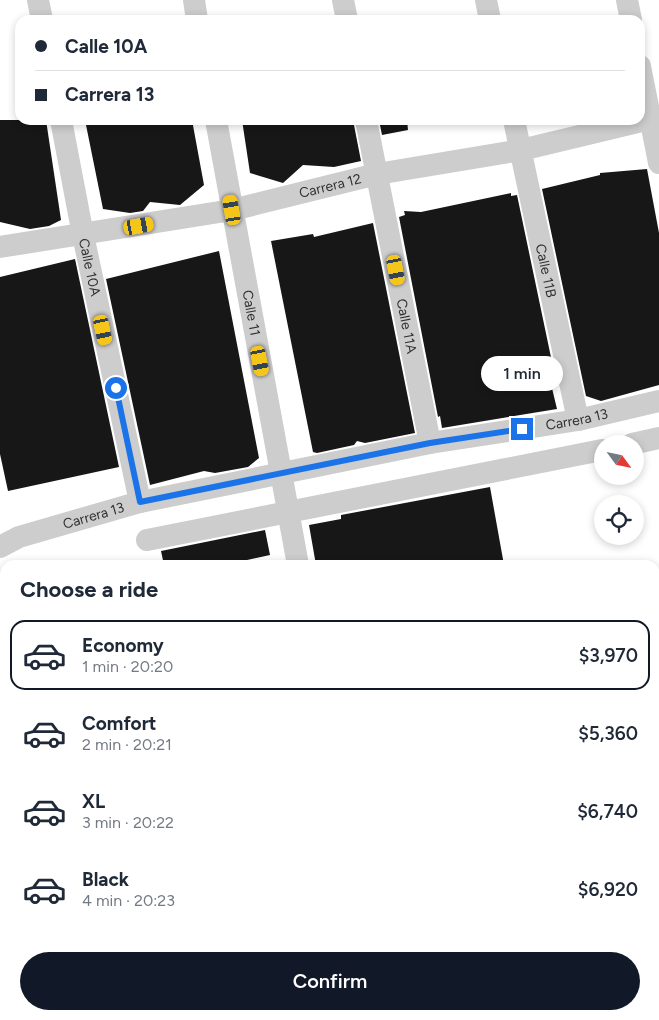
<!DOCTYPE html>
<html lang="en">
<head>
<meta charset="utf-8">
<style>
	body { margin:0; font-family:Figtree,sans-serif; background:#f6f6f7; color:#1f2937; height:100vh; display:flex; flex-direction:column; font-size:19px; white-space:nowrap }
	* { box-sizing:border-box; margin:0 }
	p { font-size:16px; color:#747a83 }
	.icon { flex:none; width:28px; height:28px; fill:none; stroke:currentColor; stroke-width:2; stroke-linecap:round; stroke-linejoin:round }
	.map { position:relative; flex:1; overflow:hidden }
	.sheet { position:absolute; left:0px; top:560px; width:660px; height:460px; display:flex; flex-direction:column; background:#fff; border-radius:15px 15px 0 0; box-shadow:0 2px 8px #0003 }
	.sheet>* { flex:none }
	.guide { position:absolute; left:15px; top:15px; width:630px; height:110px; border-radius:15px; box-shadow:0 2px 8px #0003; display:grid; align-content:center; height:110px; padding:0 20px; background:#fff }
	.needle { width:32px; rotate:123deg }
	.controls { position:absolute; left:594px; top:435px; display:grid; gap:10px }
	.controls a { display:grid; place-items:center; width:50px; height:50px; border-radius:50%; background:#fff; box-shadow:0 2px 8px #0003; font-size:25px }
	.end { position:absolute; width:22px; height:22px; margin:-11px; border:6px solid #1a73e8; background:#fff; box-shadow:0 0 0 2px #fff }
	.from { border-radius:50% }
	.bubble { position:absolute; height:35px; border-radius:18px; background:#fff; box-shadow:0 2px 8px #0003; font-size:16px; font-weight:600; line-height:35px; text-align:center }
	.car { position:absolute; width:15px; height:30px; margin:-15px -8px; border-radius:6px; box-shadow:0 0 4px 1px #0007; background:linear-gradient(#f5c518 24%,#345 0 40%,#f5c518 0 76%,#345 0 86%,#f5c518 0) }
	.guide b { display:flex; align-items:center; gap:18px; height:48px; font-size:19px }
	.guide b+b { border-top:1px solid #e0e1e3 }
	.guide i { width:12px; height:12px; background:#1f2937 }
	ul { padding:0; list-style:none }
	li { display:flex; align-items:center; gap:15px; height:70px; margin:0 10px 8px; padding:0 10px; border:2px solid transparent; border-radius:15px }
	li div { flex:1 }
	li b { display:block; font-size:19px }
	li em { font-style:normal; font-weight:600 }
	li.active { border-color:#111827 }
	li>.icon { width:45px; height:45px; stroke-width:1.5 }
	h2 { padding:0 20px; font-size:22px; line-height:60px }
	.cta { display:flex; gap:10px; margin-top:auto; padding:10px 20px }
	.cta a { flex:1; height:58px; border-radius:30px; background:#111827; color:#fff; font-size:20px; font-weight:600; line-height:58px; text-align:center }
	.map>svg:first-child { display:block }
	.building { fill:#171717 }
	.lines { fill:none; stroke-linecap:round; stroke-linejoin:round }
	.minor { stroke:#cdcdcd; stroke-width:22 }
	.route { stroke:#1a73e8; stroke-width:6 }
	.labels { text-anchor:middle; stroke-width:5; stroke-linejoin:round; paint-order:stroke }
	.street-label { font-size:14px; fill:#303030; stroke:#fff }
</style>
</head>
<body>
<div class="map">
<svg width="659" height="1020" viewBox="0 0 659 1020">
	<rect width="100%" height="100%" fill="#fff"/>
	<g class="building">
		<polygon points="0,120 46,120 61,220 49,226 30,229 0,222"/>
		<polygon points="85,120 192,120 204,185 180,205 150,202 143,211 130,213 103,209"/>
		<polygon points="242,120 353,120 361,161 334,167 303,165 283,183 250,173"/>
		<polygon points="379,120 407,120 408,130 382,135"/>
		<polygon points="647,169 659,233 659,385 601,401 586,396 542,189 600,175 600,173"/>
		<polygon points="511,193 511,196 517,195 557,386 551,384 557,409 442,428 440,416 438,417 399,217 405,215 404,211 421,212"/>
		<polygon points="373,223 415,433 365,443 357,441 354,445 317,453 313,452 271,241 313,234 314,237"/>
		<polygon points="219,251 259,458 248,467 215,473 204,471 150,485 106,279"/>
		<polygon points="75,259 119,467 8,491 0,454 0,277"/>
		<polygon points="490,487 504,565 316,565 309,525 341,519 341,515"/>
		<polygon points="265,530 270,555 225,565 164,565 161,551"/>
	</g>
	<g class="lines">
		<g class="minor">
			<polyline points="38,0 42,20"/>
			<polyline points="194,0 197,20"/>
			<polyline points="343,0 347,20"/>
			<polyline points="486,0 490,20"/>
			<polyline points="627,0 631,20"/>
			<polyline points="640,66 659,163"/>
			<path id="s1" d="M61,120L83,235L140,502"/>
			<path id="s2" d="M216,120L298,565"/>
			<path id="s3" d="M366,120L430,443"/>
			<path id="s4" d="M514,120L578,420"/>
			<path id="s5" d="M0,247L232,210L377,174L521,150L659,117"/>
			<polyline points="632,444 659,438"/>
			<polyline points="147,540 602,450"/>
			<path id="s6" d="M0,547L19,537L140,502L430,443L578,420L659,401"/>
			<polyline points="655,585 659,584"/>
			<polyline points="655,734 659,733"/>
			<polyline points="379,1015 380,1020"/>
			<polyline points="0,1020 5,1013"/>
			<polyline points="163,1020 167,1015"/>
			<polyline points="340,1020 344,1015"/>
		</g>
	</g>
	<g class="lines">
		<polyline class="route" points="116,388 140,502 430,443 522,429"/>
	</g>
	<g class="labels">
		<g class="street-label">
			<text dy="5" stroke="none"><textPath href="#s5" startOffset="336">Carrera 12</textPath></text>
			<text dy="5" stroke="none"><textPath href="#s1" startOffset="150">Calle 10A</textPath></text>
			<text dy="5" stroke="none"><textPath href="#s4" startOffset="154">Calle 11B</textPath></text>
			<text dy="5" stroke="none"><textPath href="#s2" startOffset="196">Calle 11</textPath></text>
			<text dy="5" stroke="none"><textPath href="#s3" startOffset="210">Calle 11A</textPath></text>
			<text dy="5" stroke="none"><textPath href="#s6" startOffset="592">Carrera 13</textPath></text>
			<text dy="5" stroke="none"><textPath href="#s6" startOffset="99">Carrera 13</textPath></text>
		</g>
	</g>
</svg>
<div class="controls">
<a><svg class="needle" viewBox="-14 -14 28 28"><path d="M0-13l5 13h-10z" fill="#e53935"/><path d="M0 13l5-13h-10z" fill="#747a83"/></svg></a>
<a><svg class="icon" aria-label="locate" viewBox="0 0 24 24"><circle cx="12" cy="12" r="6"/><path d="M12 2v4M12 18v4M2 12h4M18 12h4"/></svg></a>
</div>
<i class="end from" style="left:116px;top:388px"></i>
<i class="end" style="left:522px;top:429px"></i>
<div class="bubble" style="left:481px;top:356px;width:82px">1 min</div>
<i class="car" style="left:232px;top:210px;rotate:350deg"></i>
<i class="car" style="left:139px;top:226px;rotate:80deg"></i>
<i class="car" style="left:396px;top:270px;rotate:169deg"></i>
<i class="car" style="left:103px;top:330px;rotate:168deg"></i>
<i class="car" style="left:260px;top:361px;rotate:169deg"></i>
<div class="guide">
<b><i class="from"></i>Calle 10A</b>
<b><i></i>Carrera 13</b>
</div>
<section class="sheet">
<h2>Choose a ride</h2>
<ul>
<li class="active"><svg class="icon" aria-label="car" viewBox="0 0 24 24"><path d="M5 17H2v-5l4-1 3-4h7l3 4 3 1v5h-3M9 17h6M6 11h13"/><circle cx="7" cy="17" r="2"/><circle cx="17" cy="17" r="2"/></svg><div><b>Economy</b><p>1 min · 20:20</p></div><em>$3,970</em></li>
<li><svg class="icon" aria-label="car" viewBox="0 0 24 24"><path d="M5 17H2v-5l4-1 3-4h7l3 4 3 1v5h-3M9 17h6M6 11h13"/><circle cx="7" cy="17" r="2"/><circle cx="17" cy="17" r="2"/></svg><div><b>Comfort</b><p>2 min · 20:21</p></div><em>$5,360</em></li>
<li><svg class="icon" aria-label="car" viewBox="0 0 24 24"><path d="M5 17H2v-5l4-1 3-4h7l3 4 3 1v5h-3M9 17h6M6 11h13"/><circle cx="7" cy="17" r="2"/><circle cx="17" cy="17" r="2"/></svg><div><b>XL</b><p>3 min · 20:22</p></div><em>$6,740</em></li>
<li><svg class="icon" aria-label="car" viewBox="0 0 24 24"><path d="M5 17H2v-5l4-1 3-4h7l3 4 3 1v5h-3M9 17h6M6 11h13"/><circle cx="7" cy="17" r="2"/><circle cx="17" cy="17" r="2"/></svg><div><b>Black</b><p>4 min · 20:23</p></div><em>$6,920</em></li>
</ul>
<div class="cta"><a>Confirm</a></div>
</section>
</div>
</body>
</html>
